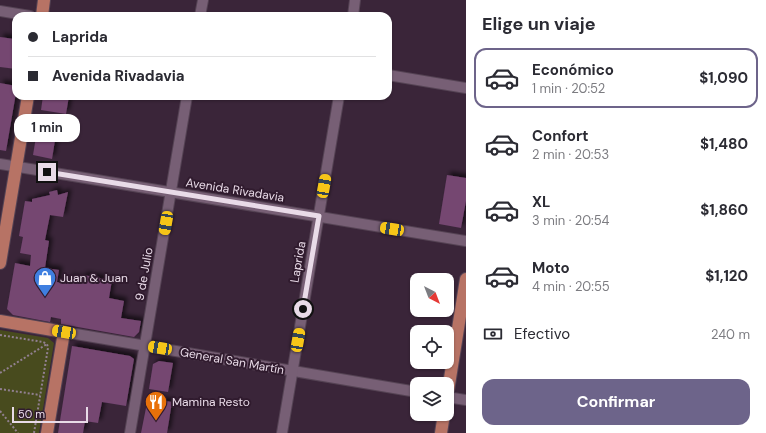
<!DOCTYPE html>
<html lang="es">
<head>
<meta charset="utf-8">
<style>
	body { margin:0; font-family:"DM Sans",sans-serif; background:#f7f7f7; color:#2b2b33; height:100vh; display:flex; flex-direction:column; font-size:15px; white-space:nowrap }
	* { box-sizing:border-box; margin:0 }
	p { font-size:13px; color:#7c7c81 }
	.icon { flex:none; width:22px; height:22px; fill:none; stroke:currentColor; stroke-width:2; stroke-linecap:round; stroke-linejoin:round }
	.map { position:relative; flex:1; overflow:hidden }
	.drawer { display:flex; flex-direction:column; background:#fff; width:300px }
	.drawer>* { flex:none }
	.banner { position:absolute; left:12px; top:12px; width:380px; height:88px; border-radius:12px; box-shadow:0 1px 3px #0004; display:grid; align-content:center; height:88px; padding:0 16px; background:#fff }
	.needle { width:26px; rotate:138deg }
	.controls { position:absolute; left:410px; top:273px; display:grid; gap:8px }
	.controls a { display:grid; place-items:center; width:44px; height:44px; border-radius:8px; background:#fff; box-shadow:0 1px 3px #0004; font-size:20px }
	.scale { position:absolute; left:12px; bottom:10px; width:76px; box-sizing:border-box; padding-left:4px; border:2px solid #e9dbe8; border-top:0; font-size:11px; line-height:14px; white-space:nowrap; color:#e9dbe8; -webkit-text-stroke:3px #301b2e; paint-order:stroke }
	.end { position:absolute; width:18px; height:18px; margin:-9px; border:5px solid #e9dbe8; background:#111; box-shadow:0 0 0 2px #111 }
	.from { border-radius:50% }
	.bubble { position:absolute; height:28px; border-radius:12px; background:#fff; box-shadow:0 1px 3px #0004; font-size:13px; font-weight:700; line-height:28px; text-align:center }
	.car { position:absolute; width:12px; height:24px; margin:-12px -6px; border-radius:5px; box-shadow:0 0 3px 1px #0007; background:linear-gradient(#f5c518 24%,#345 0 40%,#f5c518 0 76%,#345 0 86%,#f5c518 0) }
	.banner b { display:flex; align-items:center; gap:14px; height:38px; font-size:15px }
	.banner b+b { border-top:1px solid #e1e1e2 }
	.banner i { width:10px; height:10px; background:#2b2b33 }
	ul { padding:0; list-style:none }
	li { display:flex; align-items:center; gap:12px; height:60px; margin:0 8px 6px; padding:0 8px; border:2px solid transparent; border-radius:12px }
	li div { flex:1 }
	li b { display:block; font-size:15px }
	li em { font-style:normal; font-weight:700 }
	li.active { border-color:#6d648a }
	li>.icon { width:36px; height:36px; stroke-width:1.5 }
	h2 { padding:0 16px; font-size:18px; line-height:48px }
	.pay { display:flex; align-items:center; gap:10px; height:44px; padding:0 16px; font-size:15px }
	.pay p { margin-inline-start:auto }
	.button { display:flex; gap:8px; margin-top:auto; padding:8px 16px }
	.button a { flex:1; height:46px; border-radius:12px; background:#6d648a; color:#fff; font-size:16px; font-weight:700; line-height:46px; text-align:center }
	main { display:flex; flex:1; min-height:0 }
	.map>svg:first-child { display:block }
	.green { fill:#484b1e }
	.building { fill:#744671; filter:url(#shadow) }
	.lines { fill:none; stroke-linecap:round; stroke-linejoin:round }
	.minor-casing { stroke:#554354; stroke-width:12 }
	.major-casing { stroke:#554354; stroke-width:14 }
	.path { stroke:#928091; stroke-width:2; stroke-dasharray:2 2; stroke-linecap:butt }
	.minor { stroke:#775f75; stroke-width:10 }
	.major { stroke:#b77365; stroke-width:12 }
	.route { stroke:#e9dbe8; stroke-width:5 }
	.labels { text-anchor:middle; stroke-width:4; stroke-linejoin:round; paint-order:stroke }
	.street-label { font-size:12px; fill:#e9dbe8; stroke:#301b2e }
	.poi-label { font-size:12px; fill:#e9dbe8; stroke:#301b2e; text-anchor:start }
</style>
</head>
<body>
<main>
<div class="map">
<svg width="466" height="433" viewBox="0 0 466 433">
	<defs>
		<filter id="shadow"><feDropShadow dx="3.5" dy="-3.5" stdDeviation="2" flood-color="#0009"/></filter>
	</defs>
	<rect width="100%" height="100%" fill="#3a2539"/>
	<polygon class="green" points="0,330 48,338 54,343 39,433 0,433"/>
	<g class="building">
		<polygon points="15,30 16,69 0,67 0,37 14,39"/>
		<polygon points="0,83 16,86 16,93 6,151 0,150"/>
		<polygon points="43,96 69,96 66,114 41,110"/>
		<polygon points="37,131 56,134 52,159 33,155"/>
		<polygon points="447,175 466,178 466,201 461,228 439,224"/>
		<polygon points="57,190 58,195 68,192 63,217 50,215 45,240 49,241 45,268 59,270 57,282 67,284 69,277 82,279 83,275 112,280 109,298 124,301 121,318 141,321 139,332 134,337 61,324 61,319 51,317 50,322 13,315 7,309 15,263 30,266 31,255 20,253 23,237 19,236 25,201 32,202 32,199 50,195 49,192"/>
		<polygon points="72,346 130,356 134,359 126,406 102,402 98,423 85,421 83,433 58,433"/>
		<polygon points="159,361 173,363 168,392 149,389 153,364"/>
		<polygon points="148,398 172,402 167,433 141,433"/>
	</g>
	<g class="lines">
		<g class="minor-casing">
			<g id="minor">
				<polyline points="0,11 30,16"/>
				<polyline points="200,16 203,0"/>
				<polyline points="353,16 355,0"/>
				<polyline points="388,75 466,88"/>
				<polyline points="0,164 466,241"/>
				<polyline points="64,332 417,392"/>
				<polyline points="447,397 466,400"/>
				<polyline points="130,433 187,96"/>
				<polyline points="282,433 339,96"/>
			</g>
		</g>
		<g class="major-casing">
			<g id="major">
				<polyline points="42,16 44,0"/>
				<polyline points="0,263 28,96"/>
				<polyline points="0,321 64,332 47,433"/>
				<polyline points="447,397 466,279"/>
				<polyline points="441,433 444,414"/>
			</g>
		</g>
		<g class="path">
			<polyline points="0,335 43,342 47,344"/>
			<polyline points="0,373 47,344"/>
			<polyline points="0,389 40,395"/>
			<polyline points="0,411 18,433"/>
			<polyline points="34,433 48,348 47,344"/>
		</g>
		<use href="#minor" class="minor"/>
		<use href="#major" class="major"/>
	</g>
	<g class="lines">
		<polyline class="route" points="47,172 319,216 303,309"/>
	</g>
	<defs>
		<g id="shop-pin" transform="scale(1.15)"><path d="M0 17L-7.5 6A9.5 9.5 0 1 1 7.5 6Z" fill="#3f7fe0" stroke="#301b2e"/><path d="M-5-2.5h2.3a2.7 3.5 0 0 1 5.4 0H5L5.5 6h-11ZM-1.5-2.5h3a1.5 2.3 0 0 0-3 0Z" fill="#fff"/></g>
		<g id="restaurant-pin" transform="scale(1.15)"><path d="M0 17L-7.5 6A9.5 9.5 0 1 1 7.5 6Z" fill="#e8710a" stroke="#301b2e"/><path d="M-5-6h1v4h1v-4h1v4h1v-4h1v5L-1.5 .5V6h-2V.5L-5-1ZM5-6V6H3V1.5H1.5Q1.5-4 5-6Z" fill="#fff"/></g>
	</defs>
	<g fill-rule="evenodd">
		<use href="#shop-pin" x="45" y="278"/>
		<use href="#restaurant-pin" x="156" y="402"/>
	</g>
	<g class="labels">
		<g class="street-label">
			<text transform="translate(235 190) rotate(9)" y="4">Avenida Rivadavia</text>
			<text transform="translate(298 262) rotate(-80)" y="4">Laprida</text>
			<text transform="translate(144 274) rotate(-80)" y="4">9 de Julio</text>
			<text transform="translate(232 361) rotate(10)" y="4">General San Martín</text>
		</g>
		<g class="poi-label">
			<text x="60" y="282">Juan &amp; Juan</text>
			<text x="172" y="406">Mamina Resto</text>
		</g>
	</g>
</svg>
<div class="controls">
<a><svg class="needle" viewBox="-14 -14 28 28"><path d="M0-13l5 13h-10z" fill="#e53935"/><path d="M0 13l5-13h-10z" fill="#7c7c81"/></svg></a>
<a><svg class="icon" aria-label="locate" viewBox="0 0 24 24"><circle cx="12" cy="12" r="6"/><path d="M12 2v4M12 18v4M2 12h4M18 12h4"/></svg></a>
<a><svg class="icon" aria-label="layers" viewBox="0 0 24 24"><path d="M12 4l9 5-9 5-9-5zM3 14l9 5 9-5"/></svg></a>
</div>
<div class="scale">50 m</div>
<i class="end from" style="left:303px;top:309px"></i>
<i class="end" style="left:47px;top:172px"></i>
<div class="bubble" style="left:14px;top:114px;width:66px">1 min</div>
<i class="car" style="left:324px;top:186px;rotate:10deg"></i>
<i class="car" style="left:166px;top:223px;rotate:190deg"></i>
<i class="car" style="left:392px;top:229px;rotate:279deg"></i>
<i class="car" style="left:64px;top:332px;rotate:280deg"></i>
<i class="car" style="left:298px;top:340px;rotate:10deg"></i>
<i class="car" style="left:160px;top:348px;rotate:280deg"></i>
<div class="banner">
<b><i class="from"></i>Laprida</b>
<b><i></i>Avenida Rivadavia</b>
</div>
</div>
<section class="drawer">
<h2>Elige un viaje</h2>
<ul>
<li class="active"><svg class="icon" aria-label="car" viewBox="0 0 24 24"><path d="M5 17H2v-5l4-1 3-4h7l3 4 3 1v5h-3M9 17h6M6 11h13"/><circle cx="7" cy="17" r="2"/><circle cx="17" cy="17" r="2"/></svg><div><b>Económico</b><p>1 min · 20:52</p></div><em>$1,090</em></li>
<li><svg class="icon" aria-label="car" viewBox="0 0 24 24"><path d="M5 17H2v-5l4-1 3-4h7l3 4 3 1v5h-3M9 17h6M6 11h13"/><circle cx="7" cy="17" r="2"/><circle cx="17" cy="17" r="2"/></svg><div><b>Confort</b><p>2 min · 20:53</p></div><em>$1,480</em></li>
<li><svg class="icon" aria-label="car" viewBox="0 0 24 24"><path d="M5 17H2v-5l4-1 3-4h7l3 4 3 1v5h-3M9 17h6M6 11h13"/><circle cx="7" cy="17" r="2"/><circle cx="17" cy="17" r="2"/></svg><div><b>XL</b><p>3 min · 20:54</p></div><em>$1,860</em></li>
<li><svg class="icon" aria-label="car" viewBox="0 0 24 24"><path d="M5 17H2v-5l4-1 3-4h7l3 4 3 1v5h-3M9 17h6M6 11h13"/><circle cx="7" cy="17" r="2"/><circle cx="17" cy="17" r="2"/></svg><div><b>Moto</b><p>4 min · 20:55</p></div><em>$1,120</em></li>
</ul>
<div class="pay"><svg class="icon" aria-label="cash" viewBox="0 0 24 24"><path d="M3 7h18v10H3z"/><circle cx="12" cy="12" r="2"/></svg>Efectivo<p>240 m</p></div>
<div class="button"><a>Confirmar</a></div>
</section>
</main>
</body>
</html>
